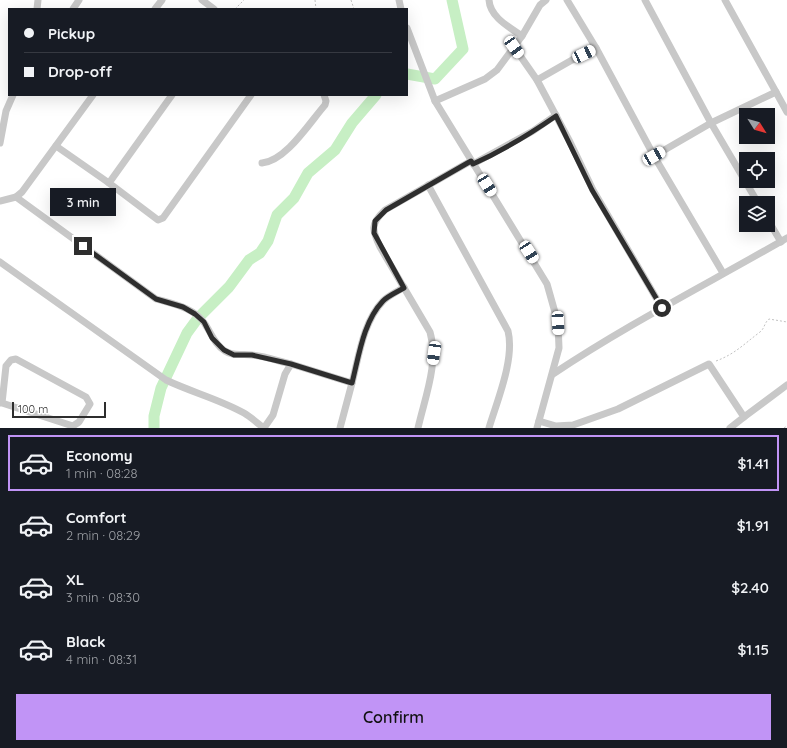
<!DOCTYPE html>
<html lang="en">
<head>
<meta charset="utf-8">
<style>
	body { margin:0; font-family:Quicksand,sans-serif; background:#20242c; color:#f1f3f6; height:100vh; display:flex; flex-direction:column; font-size:15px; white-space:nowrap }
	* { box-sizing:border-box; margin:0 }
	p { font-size:13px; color:#9ea1a6 }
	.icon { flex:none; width:22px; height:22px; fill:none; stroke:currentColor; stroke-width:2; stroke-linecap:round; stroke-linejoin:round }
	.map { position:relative; height:428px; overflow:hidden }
	.details { display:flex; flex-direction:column; background:#171b24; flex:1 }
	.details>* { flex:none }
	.top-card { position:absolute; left:8px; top:8px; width:400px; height:88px; border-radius:0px; box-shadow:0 4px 16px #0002; display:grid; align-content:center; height:88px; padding:0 16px; background:#171b24 }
	.needle { width:26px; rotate:127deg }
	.tools { position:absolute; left:739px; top:108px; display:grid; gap:8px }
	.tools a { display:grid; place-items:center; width:36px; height:36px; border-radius:0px; background:#171b24; box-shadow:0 4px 16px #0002; font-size:20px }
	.scale { position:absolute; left:12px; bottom:10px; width:94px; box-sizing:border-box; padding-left:4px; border:2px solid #2e2e2e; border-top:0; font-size:11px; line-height:14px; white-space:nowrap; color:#2e2e2e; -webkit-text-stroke:3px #fff; paint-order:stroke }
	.end { position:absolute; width:18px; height:18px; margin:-9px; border:5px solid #2e2e2e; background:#fff; box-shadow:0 0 0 2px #fff }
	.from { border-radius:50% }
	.bubble { position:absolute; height:28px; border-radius:0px; background:#171b24; box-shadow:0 4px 16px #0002; font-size:13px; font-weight:600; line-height:28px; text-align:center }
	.car { position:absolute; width:12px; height:24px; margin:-12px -6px; border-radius:5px; box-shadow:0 0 3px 1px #0007; background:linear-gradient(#fff 24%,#345 0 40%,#fff 0 76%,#345 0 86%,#fff 0) }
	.top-card b { display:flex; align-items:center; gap:14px; height:38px; font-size:15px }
	.top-card b+b { border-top:1px solid #363941 }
	.top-card i { width:10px; height:10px; background:#f1f3f6 }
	ul { padding:7px 0 0; list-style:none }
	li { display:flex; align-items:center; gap:12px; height:56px; margin:0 8px 6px; padding:0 8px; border:2px solid transparent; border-radius:0px }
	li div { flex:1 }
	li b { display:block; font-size:15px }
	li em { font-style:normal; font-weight:600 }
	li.on { border-color:#c194f6 }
	li>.icon { width:36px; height:36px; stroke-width:1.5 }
	.action { display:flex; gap:8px; margin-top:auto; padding:8px 16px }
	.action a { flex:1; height:46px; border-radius:0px; background:#c194f6; color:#111; font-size:16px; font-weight:600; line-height:46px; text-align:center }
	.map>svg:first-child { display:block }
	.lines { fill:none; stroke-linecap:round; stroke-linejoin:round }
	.river { stroke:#c7efc4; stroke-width:11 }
	.path { stroke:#c2c2c2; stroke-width:1; stroke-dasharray:2 2; stroke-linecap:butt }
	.street { stroke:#c8c8c8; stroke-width:7 }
	.route { stroke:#2e2e2e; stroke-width:5 }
</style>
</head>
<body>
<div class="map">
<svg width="787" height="428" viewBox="0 0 787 428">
	<rect width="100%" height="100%" fill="#fff"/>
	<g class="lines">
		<g class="river">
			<polyline points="407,74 435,79 463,49 452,0"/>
			<polyline points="154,428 154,416 161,388 187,333 198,318 229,287 249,260 260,253 268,241 277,215 294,198 308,173 335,150 352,123 376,95"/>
		</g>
		<g class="path">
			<polyline points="315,0 316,9"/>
			<polyline points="351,0 354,9"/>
			<polyline points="235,9 244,0"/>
			<path d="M716,361C735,354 744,344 760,332C765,328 764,323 769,319L787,322"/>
			<polyline points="784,428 787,426"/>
		</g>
		<g class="street">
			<polyline points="202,0 214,9"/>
			<polyline points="399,0 401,9"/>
			<path d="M489,0C490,17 509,27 522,36"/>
			<polyline points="567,0 596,48 654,156"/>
			<polyline points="645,0 711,123 758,203"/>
			<polyline points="725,0 787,112"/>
			<polyline points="37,9 38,0"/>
			<polyline points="73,9 79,0"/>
			<polyline points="155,9 162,0"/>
			<polyline points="407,28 435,101 547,284 558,323 559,348 537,428"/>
			<polyline points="514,47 537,80 570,142 593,190 662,308"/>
			<polyline points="537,80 572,60 596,48"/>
			<polyline points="172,95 109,183 158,220 163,218 251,95"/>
			<polyline points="435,101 485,79 497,70 522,36 540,5 546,0"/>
			<polyline points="0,143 6,111 13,95"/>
			<polyline points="56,146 109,183"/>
			<path d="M262,163C286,161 310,122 325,105L326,101L324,95"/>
			<polyline points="473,164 533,131 556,115"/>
			<path d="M428,185L508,331C515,359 497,401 489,428"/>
			<path d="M16,197L156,299C173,304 195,308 205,324C211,333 215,345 225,351C234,357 242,353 252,355C265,356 278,361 291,364"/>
			<polyline points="0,201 16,197 22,192 93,95"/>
			<polyline points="768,220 781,242"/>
			<path d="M0,262L166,380C191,392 219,399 244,413C251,417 257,423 264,428"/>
			<polyline points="723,273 654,156 711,123 776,92"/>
			<path d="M553,374C628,324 709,283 787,238"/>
			<polyline points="0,403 2,403 73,426 79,422 90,404 86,397 16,359 11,360 6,366 2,403"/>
			<polyline points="744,417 787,385"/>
			<polyline points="539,421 556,426 573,425 618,409 709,364 744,417 730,428"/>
			<path d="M264,428L273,415L285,374L291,364L352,383C359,356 363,322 383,301C388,296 397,292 404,287"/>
			<polyline points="340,428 352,383"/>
			<path d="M418,428C425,397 439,363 430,332L380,247C372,230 370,224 385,210L471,161"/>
		</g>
	</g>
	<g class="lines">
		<path class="route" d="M83,246L156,299L183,307L195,314L204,322L212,338L224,350L234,355H252L291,364L352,383C359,356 363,322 383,301C388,296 397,292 404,288L374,233L375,221L386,210L471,161L473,164C502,151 530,134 556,116L592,190L662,308"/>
	</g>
</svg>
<div class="tools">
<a><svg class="needle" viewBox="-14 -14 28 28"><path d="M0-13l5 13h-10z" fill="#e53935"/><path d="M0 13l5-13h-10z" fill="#9ea1a6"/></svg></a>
<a><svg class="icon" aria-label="locate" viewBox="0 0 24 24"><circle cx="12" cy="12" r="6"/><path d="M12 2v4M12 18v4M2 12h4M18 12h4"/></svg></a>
<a><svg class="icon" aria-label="layers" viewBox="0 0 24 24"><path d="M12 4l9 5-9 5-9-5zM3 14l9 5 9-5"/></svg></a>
</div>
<div class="scale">100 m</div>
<i class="end from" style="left:662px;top:308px"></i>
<i class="end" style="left:83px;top:246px"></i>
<div class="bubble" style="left:50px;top:188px;width:66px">3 min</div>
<i class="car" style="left:514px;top:47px;rotate:145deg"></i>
<i class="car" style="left:584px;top:54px;rotate:65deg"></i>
<i class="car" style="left:654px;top:156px;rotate:60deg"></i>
<i class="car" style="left:487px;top:185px;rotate:148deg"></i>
<i class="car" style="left:529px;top:252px;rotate:147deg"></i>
<i class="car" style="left:558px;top:323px;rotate:177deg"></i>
<i class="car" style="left:434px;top:353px;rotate:188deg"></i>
<div class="top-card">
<b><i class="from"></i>Pickup</b>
<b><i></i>Drop-off</b>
</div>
</div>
<section class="details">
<ul>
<li class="on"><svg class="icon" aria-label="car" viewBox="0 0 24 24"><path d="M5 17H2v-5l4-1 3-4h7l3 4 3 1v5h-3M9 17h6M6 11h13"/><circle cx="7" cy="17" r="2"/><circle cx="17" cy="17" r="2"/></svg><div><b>Economy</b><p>1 min · 08:28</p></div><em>$1.41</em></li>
<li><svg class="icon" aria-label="car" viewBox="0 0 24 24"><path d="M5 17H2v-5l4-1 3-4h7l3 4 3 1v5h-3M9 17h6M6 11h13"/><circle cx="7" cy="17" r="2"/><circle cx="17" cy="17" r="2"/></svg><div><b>Comfort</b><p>2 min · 08:29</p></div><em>$1.91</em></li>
<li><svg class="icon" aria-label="car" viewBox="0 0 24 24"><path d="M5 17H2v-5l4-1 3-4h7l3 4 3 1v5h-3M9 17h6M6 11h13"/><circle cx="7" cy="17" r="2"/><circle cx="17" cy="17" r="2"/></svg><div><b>XL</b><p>3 min · 08:30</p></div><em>$2.40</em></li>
<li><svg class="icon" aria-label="car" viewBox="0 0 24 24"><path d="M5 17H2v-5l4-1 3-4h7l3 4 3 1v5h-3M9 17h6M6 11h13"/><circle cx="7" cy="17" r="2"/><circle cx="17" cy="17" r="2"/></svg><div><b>Black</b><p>4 min · 08:31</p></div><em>$1.15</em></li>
</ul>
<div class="action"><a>Confirm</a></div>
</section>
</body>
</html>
